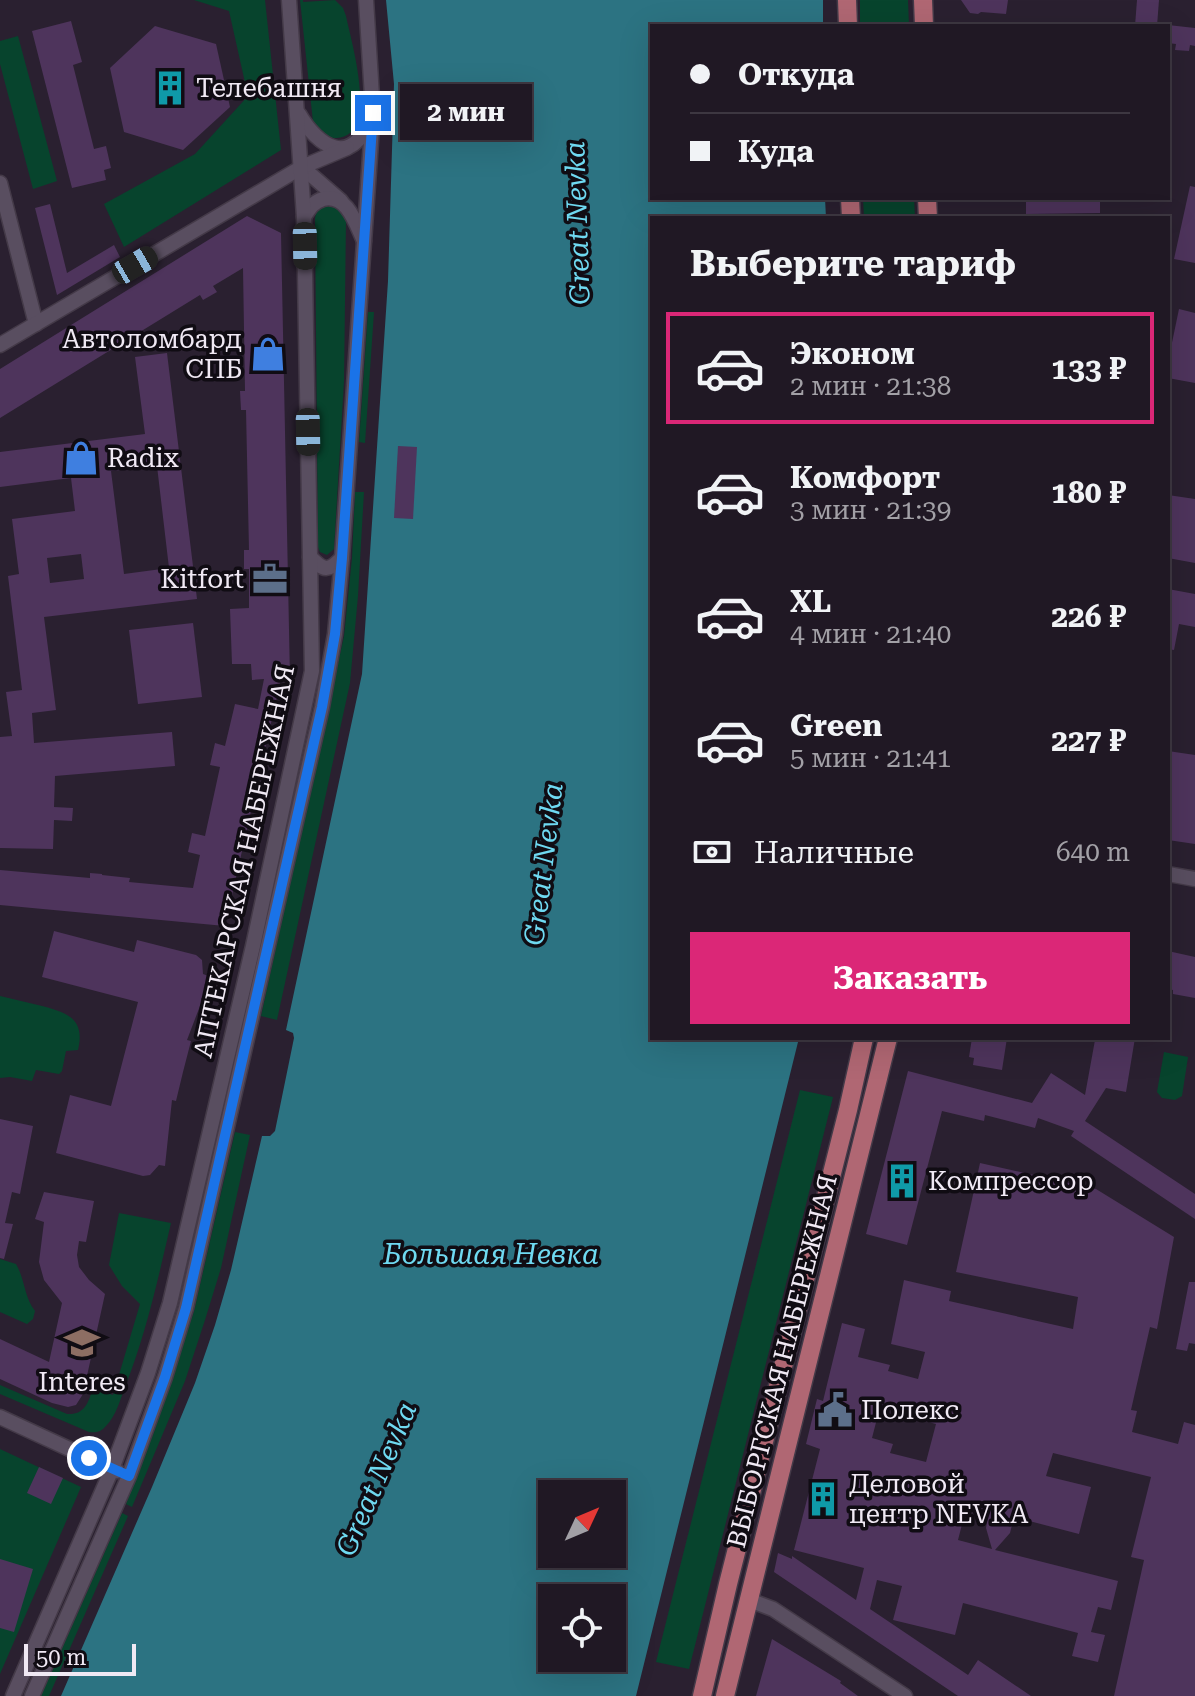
<!DOCTYPE html>
<html lang="ru">
<head>
<meta charset="utf-8">
<style>
	body { margin:0; font-family:"Roboto Serif",serif; background:#2d2531; color:#f1f3f6; height:100vh; display:flex; flex-direction:column; font-size:30px; white-space:nowrap }
	* { box-sizing:border-box; margin:0 }
	p { font-size:26px; color:#a2a0a6 }
	.icon { flex:none; width:44px; height:44px; fill:none; stroke:currentColor; stroke-width:2; stroke-linecap:round; stroke-linejoin:round }
	.map { position:relative; flex:1; overflow:hidden }
	.side { position:absolute; left:650px; top:216px; width:520px; height:824px; display:flex; flex-direction:column; background:#201824; border-radius:0px; box-shadow:0 8px 32px #0002,0 0 0 2px #3d3741 }
	.side>* { flex:none }
	.banner { position:absolute; left:650px; top:24px; width:520px; height:176px; border-radius:0px; box-shadow:0 8px 32px #0002,0 0 0 2px #3d3741; display:grid; align-content:center; height:176px; padding:0 40px; background:#201824 }
	.needle { width:52px; rotate:46deg }
	.buttons { position:absolute; left:538px; top:1480px; display:grid; gap:16px }
	.buttons a { display:grid; place-items:center; width:88px; height:88px; border-radius:0px; background:#201824; box-shadow:0 8px 32px #0002,0 0 0 2px #3d3741; font-size:40px }
	.scale { position:absolute; left:24px; bottom:20px; width:112px; box-sizing:border-box; padding-left:8px; border:4px solid #f0e9f4; border-top:0; font-size:22px; line-height:28px; white-space:nowrap; color:#f0e9f4; -webkit-text-stroke:6px #100c13; paint-order:stroke }
	.end { position:absolute; width:36px; height:36px; margin:-18px; border:10px solid #1a73e8; background:#fff; box-shadow:0 0 0 4px #fff }
	.from { border-radius:50% }
	.bubble { position:absolute; height:56px; border-radius:0px; background:#201824; box-shadow:0 8px 32px #0002,0 0 0 2px #3d3741; font-size:26px; font-weight:700; line-height:56px; text-align:center }
	.car { position:absolute; width:24px; height:48px; margin:-24px -12px; border-radius:10px; box-shadow:0 0 6px 2px #0007; background:linear-gradient(#222 24%,#8ab4d8 0 40%,#222 0 76%,#8ab4d8 0 86%,#222 0) }
	.banner b { display:flex; align-items:center; gap:28px; height:76px; font-size:30px }
	.banner b+b { border-top:2px solid #3d3741 }
	.banner i { width:20px; height:20px; background:#f1f3f6 }
	ul { padding:0; list-style:none }
	li { display:flex; align-items:center; gap:24px; height:112px; margin:0 16px 12px; padding:0 24px; border:4px solid transparent; border-radius:0px }
	li div { flex:1 }
	li b { display:block; font-size:30px }
	li em { font-style:normal; font-weight:700 }
	li.current { border-color:#db2777 }
	li>.icon { width:72px; height:72px; stroke-width:1.5 }
	h2 { padding:0 40px; font-size:36px; line-height:96px }
	.pay { display:flex; align-items:center; gap:20px; height:88px; padding:0 40px; font-size:30px }
	.pay p { margin-inline-start:auto }
	.button { display:flex; gap:16px; margin-top:auto; padding:16px 40px }
	.button a { flex:1; height:92px; border-radius:0px; background:#db2777; color:#fff; font-size:32px; font-weight:700; line-height:92px; text-align:center }
	.map>svg:first-child { display:block }
	.green { fill:#07442d }
	.water { fill:#2c7382; fill-rule:evenodd }
	.building { fill:#4e345c; fill-rule:evenodd }
	.lines { fill:none; stroke-linecap:round; stroke-linejoin:round }
	.minor-casing { stroke:#443a48; stroke-width:17 }
	.major-casing { stroke:#443a48; stroke-width:21 }
	.minor { stroke:#594e60; stroke-width:14 }
	.major { stroke:#b06773; stroke-width:18 }
	.route { stroke:#1a73e8; stroke-width:10 }
	.labels { text-anchor:middle; stroke-width:7; stroke-linejoin:round; paint-order:stroke }
	.poi-label { font-size:26px; fill:#f0e9f4; stroke:#100c13; text-anchor:start }
	.street-label { font-size:26px; fill:#f0e9f4; stroke:#100c13 }
	.water-label { font-size:28px; font-style:italic; fill:#6fd9f1; stroke:#100c13 }
</style>
</head>
<body>
<div class="map">
<svg width="1195" height="1696" viewBox="0 0 1195 1696">
	<rect width="100%" height="100%" fill="#2a2030"/>
	<g class="green">
		<polygon points="194,0 265,0 281,150 124,247 104,204 195,154 248,96 229,11"/>
		<path d="M300,0H303V2L335,0L343,8L346,16C351,41 380,136 337,138C325,139 317,132 313,122Z"/>
		<polygon points="860,0 908,0 909,26 860,26"/>
		<polygon points="18,36 57,181 33,189 0,64 0,41"/>
		<polygon points="863,198 914,198 915,218 864,218"/>
		<path d="M331,204L344,213L346,218L344,381L334,549L327,555L320,552L318,547L315,218C317,208 322,206 331,204Z"/>
		<polygon points="368,312 374,312 365,443 359,442"/>
		<polygon points="355,492 364,492 358,596 350,683 277,1020 261,1016 344,636 352,558"/>
		<path d="M0,996C13,999 25,1002 38,1005C65,1012 86,1017 78,1050L66,1051L62,1071L59,1074L36,1070L32,1081L10,1077L0,1078Z"/>
		<polygon points="1164,1052 1188,1057 1182,1096 1175,1100 1162,1098 1157,1092"/>
		<polygon points="800,1090 833,1097 689,1669 656,1662"/>
		<polygon points="235,1132 250,1135 221,1268 205,1320 185,1381 132,1507 126,1504 155,1429 194,1311"/>
		<path d="M119,1213L171,1223C158,1279 146,1334 125,1387C120,1400 116,1416 106,1426C101,1432 96,1433 89,1432L0,1394V1385L67,1414C84,1415 88,1404 93,1388L113,1395L140,1304L122,1286L109,1265Z"/>
		<path d="M0,1259L16,1264C25,1279 24,1297 35,1311L33,1319L27,1324L0,1312Z"/>
		<polygon points="0,1449 81,1487 0,1674"/>
		<polygon points="122,1513 128,1516 49,1696 41,1696"/>
	</g>
	<path class="water" d="M386,0H823V26H652V198H825L826,218H652V1038H799L636,1696H61L152,1487L195,1383L215,1325L231,1270L262,1136H270L275,1131L294,1038L293,1033L286,1030L362,674L388,281L394,84ZM552,1494H612V1554H552ZM552,1598H612V1658H552Z"/>
	<g class="building">
		<polygon points="961,0 1008,0 1006,14 981,12 978,14 970,13"/>
		<polygon points="1137,0 1159,0 1157,26 1135,26"/>
		<polygon points="71,21 82,62 73,65 94,149 106,146 111,168 104,170 106,180 72,188 32,31"/>
		<polygon points="1168,25 1195,28 1195,46 1190,45 1189,51 1175,50 1176,44 1168,43"/>
		<polygon points="155,26 216,44 230,107 183,150 124,132 110,68"/>
		<polygon points="1190,186 1195,187 1195,263 1174,259"/>
		<polygon points="1026,198 1100,198 1100,213 1026,214"/>
		<polygon points="50,204 67,273 114,245 120,257 57,295 35,208"/>
		<polygon points="247,216 281,233 290,679 281,679 225,926 0,905 0,870 90,878 90,873 102,874 102,875 130,878 129,882 193,888 200,855 188,852 192,833 205,836 220,767 210,765 215,743 225,746 235,704 258,709 264,679 252,680 251,664 232,664 230,609 249,608 249,569 244,569 244,550 249,550 246,410 241,410 240,391 245,391 243,268 213,286 217,292 203,300 200,295 0,418 0,369"/>
		<polygon points="1179,309 1195,313 1195,383 1168,378 1168,362"/>
		<path d="M167,353L197,599L44,617L56,710L32,713L34,743L172,732L175,766L55,776L54,807L73,808L72,821L54,820L53,849L0,848V737L12,736L6,692L22,690L8,576L19,574L12,519L75,511L71,478L0,487V452L145,434L135,357ZM157,466L169,568L124,574L111,471ZM81,554L84,579L50,583L47,558Z"/>
		<polygon points="398,446 417,447 413,519 394,518"/>
		<polygon points="1168,495 1195,499 1195,563 1168,558"/>
		<polygon points="1168,589 1195,594 1195,627 1179,624 1174,650 1168,649"/>
		<polygon points="193,623 202,697 138,704 129,630"/>
		<polygon points="1168,751 1195,755 1195,844 1168,840"/>
		<polygon points="54,931 134,952 137,940 196,955 202,960 203,974 211,977 187,1040 191,1041 183,1072 176,1101 172,1100 165,1166 159,1165 150,1175 143,1176 56,1153 70,1095 111,1106 138,1002 42,977"/>
		<polygon points="1168,951 1195,957 1195,998 1173,994 1173,990 1168,989"/>
		<polygon points="972,1038 1007,1038 1002,1070 973,1065 974,1058 969,1057"/>
		<polygon points="1099,1038 1135,1038 1126,1092 1106,1088 1085,1121 1195,1194 1195,1219 1071,1136 1074,1131 1038,1118 1035,1128 985,1115 984,1121 942,1111 907,1245 866,1234 908,1071 1032,1103 1051,1073 1085,1095 1095,1040 1099,1041"/>
		<polygon points="0,1119 33,1126 20,1194 12,1192 5,1223 13,1224 4,1259 0,1258"/>
		<path d="M980,1163L1096,1189L1174,1237L1157,1329L1150,1327L1131,1410L1137,1411L1132,1432L1178,1444L1184,1422L1195,1425V1696H1114L1144,1560L1131,1557L1151,1477L1053,1453L1046,1476L1091,1487L1079,1534L1014,1517L1010,1533L995,1550L1118,1581L1111,1610L1098,1607L1091,1632L1105,1635L1098,1662L1072,1656L1078,1633L963,1603L955,1635L893,1620L902,1586L877,1580L870,1609L968,1675L978,1660L1031,1696H958L774,1572L778,1553L792,1559V1556L856,1600L864,1568L794,1550L820,1449L806,1444L817,1399L823,1401L842,1323L865,1329L858,1357L890,1365L888,1371L918,1379L925,1352L891,1344L904,1280L951,1291L949,1301L1073,1329L1078,1297L956,1272ZM880,1407L918,1416L917,1419L936,1424L926,1462L890,1453L893,1444L872,1438ZM967,1505L989,1511L986,1528L992,1549L958,1540Z"/>
		<polygon points="44,1192 94,1201 86,1242 79,1241 77,1255 79,1267 89,1280 105,1294 83,1394 76,1405 68,1407 52,1403 0,1379 0,1339 49,1362 62,1303 44,1280 39,1262 44,1222 35,1219"/>
		<polygon points="1189,1282 1195,1282 1195,1344 1189,1343 1187,1351 1176,1349"/>
		<polygon points="39,1467 63,1478 51,1504 27,1493"/>
		<polygon points="0,1559 33,1569 14,1632 0,1628"/>
		<polygon points="772,1639 841,1681 840,1683 858,1696 756,1696"/>
	</g>
	<g class="lines">
		<g class="minor-casing">
			<g id="minor">
				<path d="M299,114C318,147 351,168 370,120"/>
				<polyline points="302,167 341,201"/>
				<polyline points="0,183 36,324"/>
				<path d="M304,217C309,209 313,202 323,199C347,193 356,224 364,241"/>
				<polyline points="0,345 302,167 347,148"/>
				<path d="M310,557C324,571 328,572 342,558"/>
				<polyline points="1168,874 1195,879"/>
				<polyline points="0,1417 117,1471"/>
				<polyline points="749,1600 773,1609 905,1696"/>
				<polyline points="13,1696 112,1469 148,1373 170,1303 253,946 312,671 304,217 289,0"/>
				<polyline points="32,1696 129,1476 165,1377 186,1308 322,707 335,634 342,558 373,113 366,0"/>
			</g>
		</g>
		<g class="major-casing">
			<g id="major">
				<polyline points="847,0 848,26"/>
				<polyline points="923,0 924,26"/>
				<polyline points="850,198 851,218"/>
				<polyline points="927,198 928,218"/>
				<polyline points="702,1696 728,1584 848,1110 864,1038"/>
				<polyline points="725,1696 888,1038"/>
			</g>
		</g>
		<use href="#minor" class="minor"/>
		<use href="#major" class="major"/>
	</g>
	<g class="lines">
		<polyline class="route" points="89,1458 129,1476 165,1377 186,1308 322,707 335,634 342,558 373,113"/>
	</g>
	<defs>
		<g id="building-bare" transform="scale(2.76)"><path d="M-4-6H4V6H1V3H-1V6H-4ZM-2.5-4.3h1.7v1.8h-1.7ZM.8-4.3h1.7v1.8H.8ZM-2.5-1h1.7V.8h-1.7ZM.8-1h1.7V.8H.8Z" fill="#0f9aa8" stroke="#100c13" stroke-width="2.5" paint-order="stroke"/></g>
		<g id="shop-bare" transform="scale(2.76)"><path d="M-5-2.5h2.3a2.7 3.5 0 0 1 5.4 0H5L5.5 6h-11ZM-1.5-2.5h3a1.5 2.3 0 0 0-3 0Z" fill="#3f7fe0" stroke="#100c13" stroke-width="2.5" paint-order="stroke"/></g>
		<g id="office-bare" transform="scale(2.76)"><path d="M-6-3h4V-5.5h4V-3h4V5H-6ZM-1-4.5V-3h2v-1.5ZM-6 0V1H6V0Z" fill="#5c6f8a" stroke="#100c13" stroke-width="2.5" paint-order="stroke"/></g>
		<g id="school-bare" transform="scale(2.76)"><path d="M0-5L7-2L0 1L-7-2ZM-4 1L0 2.5L4 1V4Q0 6-4 4Z" fill="#8d6e63" stroke="#100c13" stroke-width="2.5" paint-order="stroke"/></g>
		<g id="civic-bare" transform="scale(2.76)"><path d="M-.6-6.5H3V-4.5H.6V-3L4-1V1h2V6H-6V1h2V-1L-.6-3ZM-1.2 2.5V6h2.4V2.5Z" fill="#5c6f8a" stroke="#100c13" stroke-width="2.5" paint-order="stroke"/></g>
	</defs>
	<g fill-rule="evenodd">
		<use href="#building-bare" x="170" y="88"/>
		<use href="#shop-bare" x="268" y="354"/>
		<use href="#shop-bare" x="81" y="458"/>
		<use href="#office-bare" x="270" y="579"/>
		<use href="#building-bare" x="902" y="1181"/>
		<use href="#school-bare" x="82" y="1343"/>
		<use href="#civic-bare" x="835" y="1410"/>
		<use href="#building-bare" x="823" y="1499"/>
	</g>
	<g class="labels">
		<g class="poi-label">
			<text x="196" y="97">Телебашня</text>
			<text x="242" y="348" text-anchor="end">Автоломбард<tspan x="242" dy="30">СПБ</tspan></text>
			<text x="107" y="467">Radix</text>
			<text x="244" y="588" text-anchor="end">Kitfort</text>
			<text x="928" y="1190">Компрессор</text>
			<text x="82" y="1391" text-anchor="middle">Interes</text>
			<text x="861" y="1419">Полекс</text>
			<text x="849" y="1493">Деловой<tspan x="849" dy="30">центр NEVKA</tspan></text>
		</g>
		<g class="street-label">
			<text transform="translate(244 861) rotate(-78)" y="9">АПТЕКАРСКАЯ НАБЕРЕЖНАЯ</text>
			<text transform="translate(782 1361) rotate(-76)" y="9">ВЫБОРГСКАЯ НАБЕРЕЖНАЯ</text>
		</g>
		<g class="water-label">
			<text transform="translate(577 223) rotate(-92)" y="10">Great Nevka</text>
			<text transform="translate(543 864) rotate(-83)" y="10">Great Nevka</text>
			<text x="491" y="1264">Большая Невка</text>
			<text transform="translate(376 1479) rotate(-67)" y="10">Great Nevka</text>
		</g>
	</g>
</svg>
<div class="buttons">
<a><svg class="needle" viewBox="-14 -14 28 28"><path d="M0-13l5 13h-10z" fill="#e53935"/><path d="M0 13l5-13h-10z" fill="#a2a0a6"/></svg></a>
<a><svg class="icon" aria-label="locate" viewBox="0 0 24 24"><circle cx="12" cy="12" r="6"/><path d="M12 2v4M12 18v4M2 12h4M18 12h4"/></svg></a>
</div>
<div class="scale">50 m</div>
<i class="end from" style="left:89px;top:1458px"></i>
<i class="end" style="left:373px;top:113px"></i>
<div class="bubble" style="left:400px;top:84px;width:132px">2 мин</div>
<i class="car" style="left:305px;top:246px;rotate:179deg"></i>
<i class="car" style="left:135px;top:265px;rotate:60deg"></i>
<i class="car" style="left:308px;top:432px;rotate:179deg"></i>
<div class="banner">
<b><i class="from"></i>Откуда</b>
<b><i></i>Куда</b>
</div>
<section class="side">
<h2>Выберите тариф</h2>
<ul>
<li class="current"><svg class="icon" aria-label="car" viewBox="0 0 24 24"><path d="M5 17H2v-5l4-1 3-4h7l3 4 3 1v5h-3M9 17h6M6 11h13"/><circle cx="7" cy="17" r="2"/><circle cx="17" cy="17" r="2"/></svg><div><b>Эконом</b><p>2 мин · 21:38</p></div><em>133 ₽</em></li>
<li><svg class="icon" aria-label="car" viewBox="0 0 24 24"><path d="M5 17H2v-5l4-1 3-4h7l3 4 3 1v5h-3M9 17h6M6 11h13"/><circle cx="7" cy="17" r="2"/><circle cx="17" cy="17" r="2"/></svg><div><b>Комфорт</b><p>3 мин · 21:39</p></div><em>180 ₽</em></li>
<li><svg class="icon" aria-label="car" viewBox="0 0 24 24"><path d="M5 17H2v-5l4-1 3-4h7l3 4 3 1v5h-3M9 17h6M6 11h13"/><circle cx="7" cy="17" r="2"/><circle cx="17" cy="17" r="2"/></svg><div><b>XL</b><p>4 мин · 21:40</p></div><em>226 ₽</em></li>
<li><svg class="icon" aria-label="car" viewBox="0 0 24 24"><path d="M5 17H2v-5l4-1 3-4h7l3 4 3 1v5h-3M9 17h6M6 11h13"/><circle cx="7" cy="17" r="2"/><circle cx="17" cy="17" r="2"/></svg><div><b>Green</b><p>5 мин · 21:41</p></div><em>227 ₽</em></li>
</ul>
<div class="pay"><svg class="icon" aria-label="cash" viewBox="0 0 24 24"><path d="M3 7h18v10H3z"/><circle cx="12" cy="12" r="2"/></svg>Наличные<p>640 m</p></div>
<div class="button"><a>Заказать</a></div>
</section>
</div>
</body>
</html>
